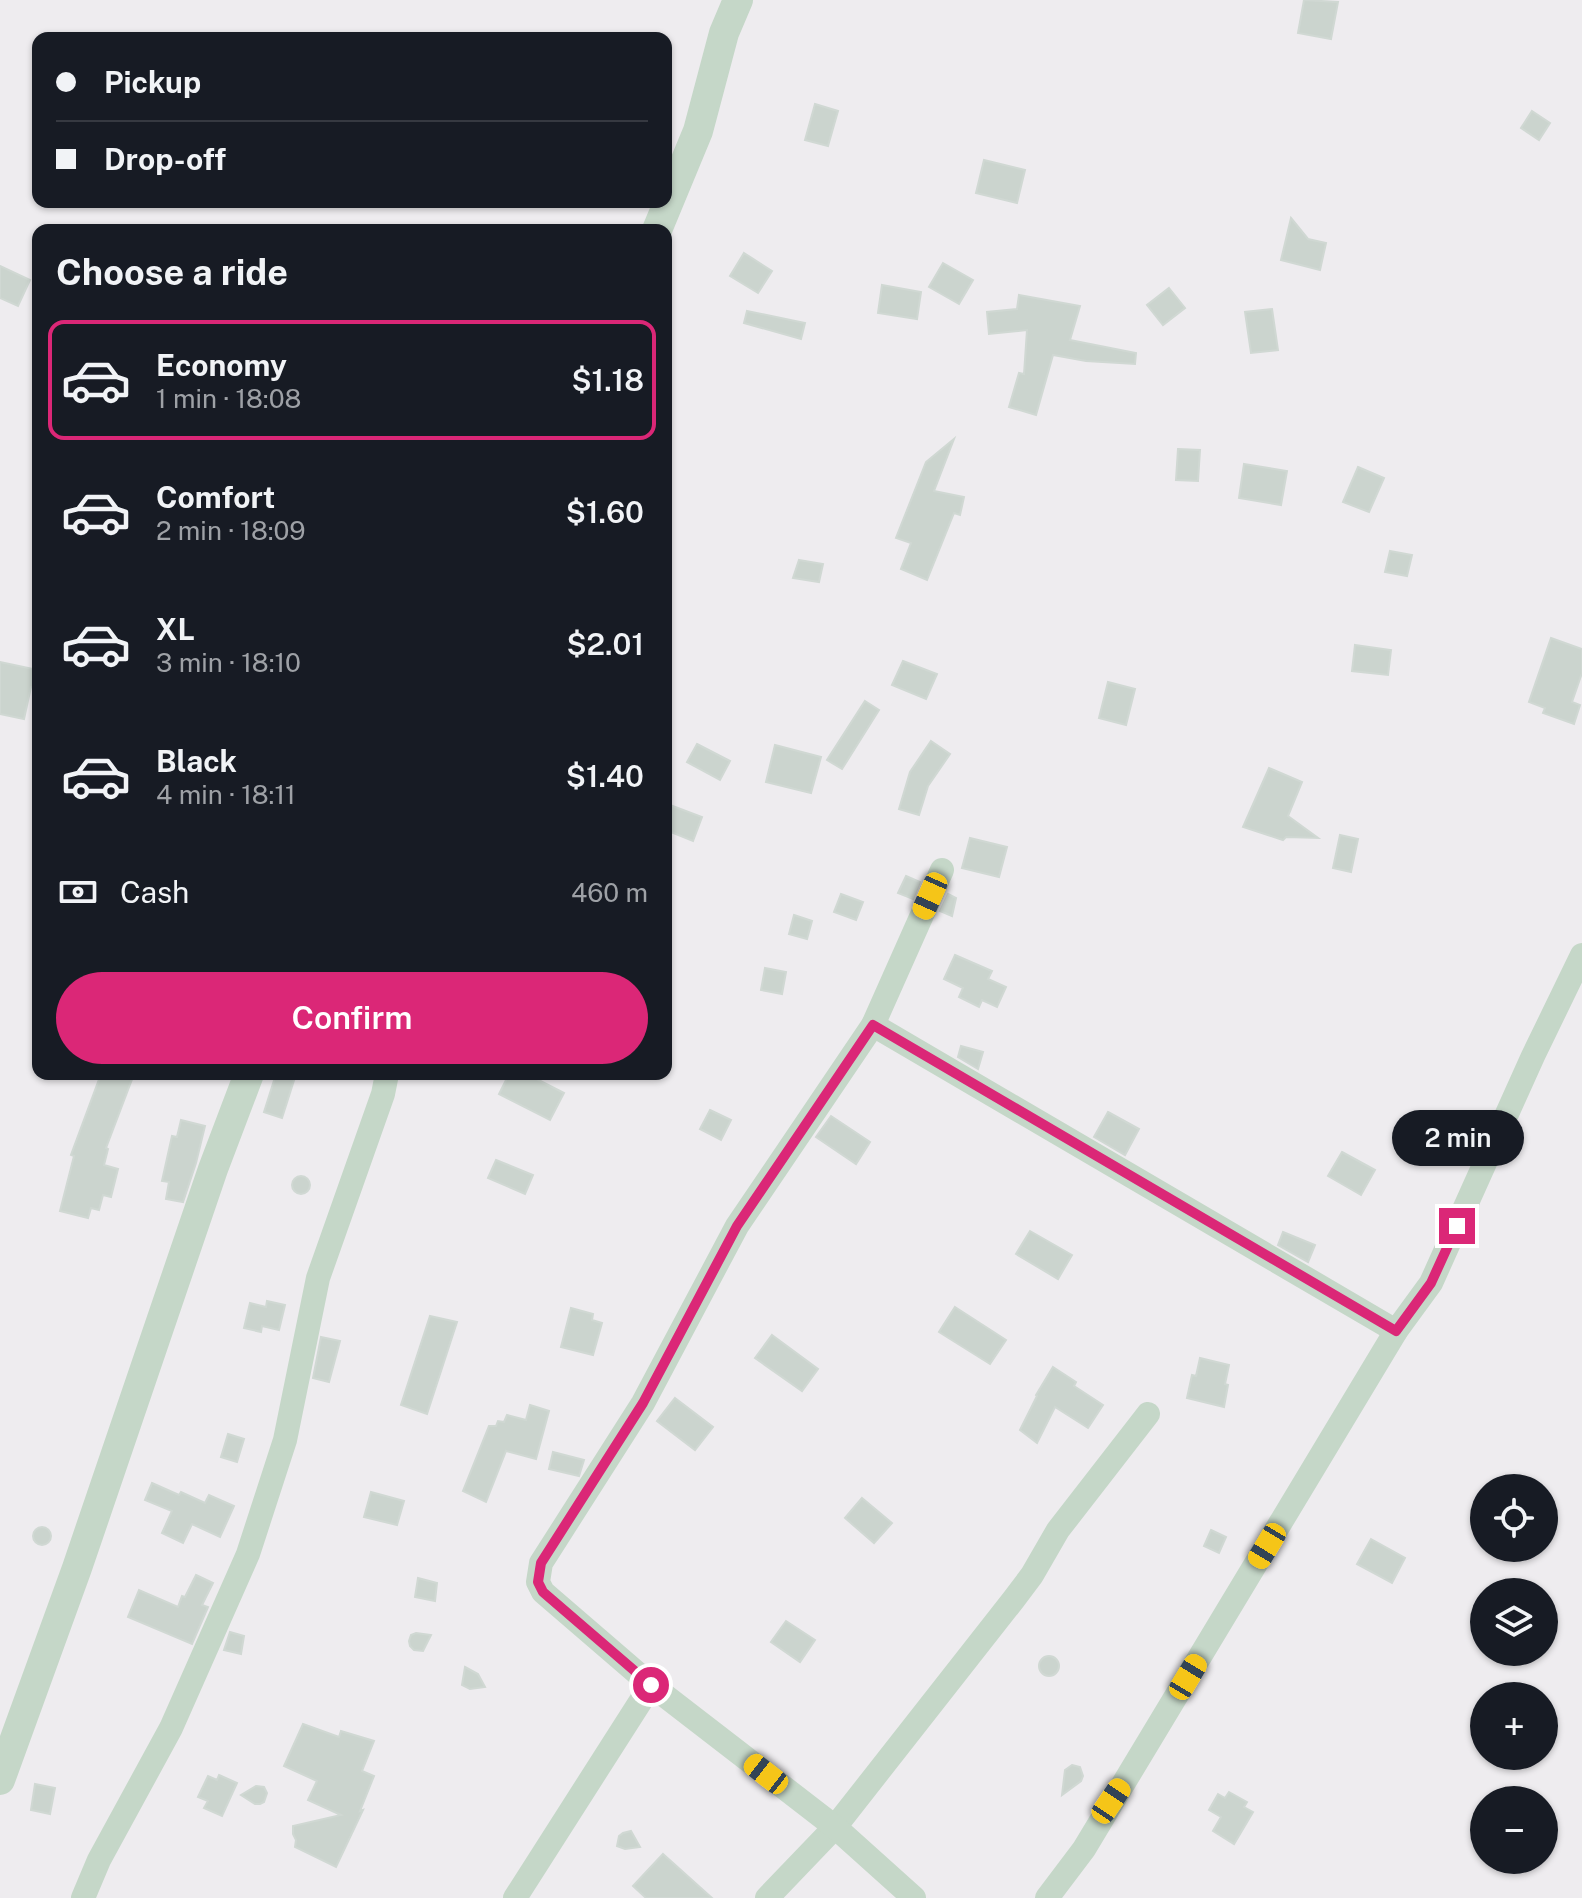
<!DOCTYPE html>
<html lang="en">
<head>
<meta charset="utf-8">
<style>
	body { margin:0; font-family:"Public Sans",sans-serif; background:#20242c; color:#f1f3f6; height:100vh; display:flex; flex-direction:column; font-size:30px; white-space:nowrap }
	* { box-sizing:border-box; margin:0 }
	p { font-size:26px; color:#9ea1a6 }
	.icon { flex:none; width:44px; height:44px; fill:none; stroke:currentColor; stroke-width:2; stroke-linecap:round; stroke-linejoin:round }
	.map { position:relative; flex:1; overflow:hidden }
	.side { position:absolute; left:32px; top:224px; width:640px; height:856px; display:flex; flex-direction:column; background:#171b24; border-radius:16px; box-shadow:0 2px 6px #0004 }
	.side>* { flex:none }
	.hud { position:absolute; left:32px; top:32px; width:640px; height:176px; border-radius:16px; box-shadow:0 2px 6px #0004; display:grid; align-content:center; height:176px; padding:0 24px; background:#171b24 }
	.fabs { position:absolute; left:1470px; top:1474px; display:grid; gap:16px }
	.fabs a { display:grid; place-items:center; width:88px; height:88px; border-radius:50%; background:#171b24; box-shadow:0 2px 6px #0004; font-size:40px }
	.end { position:absolute; width:36px; height:36px; margin:-18px; border:10px solid #db2777; background:#fff; box-shadow:0 0 0 4px #fff }
	.from { border-radius:50% }
	.bubble { position:absolute; height:56px; border-radius:28px; background:#171b24; box-shadow:0 2px 6px #0004; font-size:26px; font-weight:600; line-height:56px; text-align:center }
	.car { position:absolute; width:24px; height:48px; margin:-24px -12px; border-radius:10px; box-shadow:0 0 6px 2px #0007; background:linear-gradient(#f5c518 24%,#345 0 40%,#f5c518 0 76%,#345 0 86%,#f5c518 0) }
	.hud b { display:flex; align-items:center; gap:28px; height:76px; font-size:30px }
	.hud b+b { border-top:2px solid #363941 }
	.hud i { width:20px; height:20px; background:#f1f3f6 }
	ul { padding:0; list-style:none }
	li { display:flex; align-items:center; gap:24px; height:120px; margin:0 16px 12px; padding:0 8px; border:4px solid transparent; border-radius:16px }
	li div { flex:1 }
	li b { display:block; font-size:30px }
	li em { font-style:normal; font-weight:600 }
	li.on { border-color:#db2777 }
	li>.icon { width:72px; height:72px; stroke-width:1.5 }
	h2 { padding:0 24px; font-size:36px; line-height:96px }
	.pay { display:flex; align-items:center; gap:20px; height:88px; padding:0 24px; font-size:30px }
	.pay p { margin-inline-start:auto }
	.action { display:flex; gap:16px; margin-top:auto; padding:16px 24px }
	.action a { flex:1; height:92px; border-radius:48px; background:#db2777; color:#fff; font-size:32px; font-weight:600; line-height:92px; text-align:center }
	.map>svg:first-child { display:block }
	.building { fill:#cbd4ce; stroke:#d0d8d3; stroke-width:2 }
	.lines { fill:none; stroke-linecap:round; stroke-linejoin:round }
	.minor { stroke:#c5d7c8; stroke-width:24 }
	.tertiary { stroke:#c5d7c8; stroke-width:30 }
	.route { stroke:#db2777; stroke-width:10 }
</style>
</head>
<body>
<div class="map">
<svg width="1582" height="1898" viewBox="0 0 1582 1898">
	<rect width="100%" height="100%" fill="#eeecef"/>
	<g class="building">
		<polygon points="1304,0 1338,2 1331,39 1298,33"/>
		<polygon points="815,104 838,111 828,146 805,140"/>
		<polygon points="1532,111 1550,123 1539,140 1521,128"/>
		<polygon points="984,160 1025,170 1017,203 976,193"/>
		<polygon points="1291,218 1308,239 1326,243 1320,270 1281,260"/>
		<polygon points="744,253 772,271 758,293 730,276"/>
		<polygon points="943,263 973,280 959,304 929,287"/>
		<polygon points="0,266 30,280 18,306 0,298"/>
		<polygon points="882,285 921,292 917,319 878,313"/>
		<polygon points="1169,288 1185,308 1163,325 1147,305"/>
		<polygon points="1019,295 1080,306 1070,340 1136,353 1135,364 1086,361 1053,355 1036,415 1009,407 1019,373 1024,374 1027,330 989,334 987,312 1017,309"/>
		<polygon points="1272,309 1278,350 1251,353 1245,312"/>
		<polygon points="747,311 805,323 801,339 744,323"/>
		<polygon points="954,439 934,491 964,497 960,515 954,513 927,580 901,569 911,543 896,538 926,462"/>
		<polygon points="1178,449 1200,450 1198,481 1176,480"/>
		<polygon points="1244,464 1287,471 1281,505 1239,498"/>
		<polygon points="1358,467 1384,478 1369,512 1343,502"/>
		<polygon points="1390,551 1412,555 1407,576 1385,572"/>
		<polygon points="799,560 823,564 819,582 793,578"/>
		<polygon points="1551,638 1582,649 1582,673 1572,702 1580,705 1574,724 1543,713 1545,708 1529,702"/>
		<polygon points="1355,645 1391,650 1388,675 1352,671"/>
		<polygon points="903,661 937,674 926,699 892,685"/>
		<polygon points="0,662 38,670 38,688 31,687 24,719 0,714"/>
		<polygon points="1108,682 1135,689 1126,725 1099,718"/>
		<polygon points="865,701 879,710 842,769 827,760"/>
		<polygon points="931,741 950,754 928,786 919,815 899,809 910,772"/>
		<polygon points="697,744 730,761 720,780 687,762"/>
		<polygon points="775,745 821,757 811,793 766,782"/>
		<polygon points="1269,768 1302,782 1288,816 1318,838 1286,837 1283,840 1243,827"/>
		<polygon points="670,805 702,817 693,841 666,830 666,815"/>
		<polygon points="1340,835 1358,839 1351,872 1333,868"/>
		<polygon points="970,838 1007,847 999,877 962,868"/>
		<polygon points="906,876 920,882 913,899 898,893"/>
		<polygon points="841,894 863,902 856,920 834,912"/>
		<polygon points="948,894 956,898 952,916 940,911"/>
		<polygon points="794,915 812,921 807,939 789,934"/>
		<polygon points="955,955 992,971 988,979 1006,987 997,1007 982,1000 979,1007 959,997 963,988 944,979"/>
		<polygon points="765,968 786,972 782,994 761,990"/>
		<polygon points="961,1046 983,1052 978,1069 958,1057"/>
		<polygon points="101,1074 134,1074 106,1148 108,1149 104,1165 118,1169 111,1197 103,1195 99,1210 91,1208 88,1218 60,1211 74,1156 71,1155"/>
		<polygon points="276,1074 296,1074 282,1118 264,1112"/>
		<polygon points="509,1074 527,1074 564,1093 550,1120 499,1094"/>
		<polygon points="710,1110 731,1120 721,1140 700,1129"/>
		<polygon points="1108,1112 1139,1129 1125,1155 1094,1137"/>
		<polygon points="831,1116 870,1142 856,1164 816,1137"/>
		<polygon points="181,1120 205,1126 196,1163 183,1202 166,1199 169,1182 162,1181 172,1136 177,1137"/>
		<polygon points="1342,1152 1375,1170 1361,1195 1328,1176"/>
		<polygon points="496,1160 533,1175 525,1194 488,1178"/>
		<circle cx="301" cy="1185" r="9"/>
		<polygon points="1030,1231 1072,1255 1058,1279 1016,1254"/>
		<polygon points="1283,1232 1315,1245 1308,1262 1278,1245"/>
		<polygon points="267,1301 285,1305 279,1330 262,1326 261,1332 244,1328 250,1303 266,1307"/>
		<polygon points="955,1307 1006,1340 990,1364 939,1332"/>
		<polygon points="571,1308 593,1314 592,1320 602,1323 593,1355 561,1347"/>
		<polygon points="430,1316 457,1322 427,1414 401,1405"/>
		<polygon points="772,1335 818,1369 802,1391 755,1358"/>
		<polygon points="321,1337 340,1341 329,1382 313,1378"/>
		<polygon points="1200,1358 1229,1365 1225,1384 1228,1385 1224,1407 1187,1398 1192,1375 1196,1376"/>
		<polygon points="1053,1367 1076,1382 1074,1386 1103,1405 1088,1428 1055,1407 1037,1443 1020,1430 1037,1396 1036,1395"/>
		<polygon points="675,1398 713,1427 695,1450 657,1421"/>
		<polygon points="530,1405 549,1411 536,1459 506,1451 486,1502 463,1491 489,1426 496,1426 498,1421 504,1422 507,1415 526,1420"/>
		<polygon points="228,1434 244,1439 237,1462 221,1457"/>
		<polygon points="553,1452 584,1460 579,1476 549,1469"/>
		<polygon points="152,1483 179,1495 181,1492 205,1503 209,1495 234,1506 220,1537 192,1524 183,1543 162,1533 172,1511 145,1500"/>
		<polygon points="371,1492 404,1501 397,1525 364,1517"/>
		<polygon points="862,1498 892,1523 874,1543 845,1518"/>
		<circle cx="42" cy="1536" r="9"/>
		<polygon points="1211,1530 1226,1537 1219,1553 1204,1546"/>
		<polygon points="1371,1539 1405,1558 1392,1583 1357,1564"/>
		<polygon points="196,1575 213,1583 202,1605 208,1607 192,1644 128,1617 139,1590 178,1607 182,1596 185,1597"/>
		<polygon points="418,1578 437,1583 435,1601 415,1597"/>
		<polygon points="786,1621 815,1640 800,1662 771,1642"/>
		<polygon points="230,1632 244,1636 241,1654 224,1650"/>
		<polygon points="416,1633 431,1635 423,1651 414,1650 410,1646 409,1641 411,1635"/>
		<circle cx="1049" cy="1666" r="10"/>
		<polygon points="465,1667 478,1674 485,1687 470,1689 462,1685"/>
		<polygon points="303,1724 339,1737 341,1731 374,1741 362,1771 374,1776 360,1811 363,1810 336,1867 295,1847 296,1840 293,1834 293,1826 341,1815 308,1800 317,1781 284,1766"/>
		<polygon points="1072,1765 1080,1767 1083,1776 1081,1781 1062,1795 1065,1770"/>
		<polygon points="219,1775 237,1783 222,1816 204,1808 208,1801 198,1797 208,1776 217,1780"/>
		<polygon points="35,1784 55,1788 50,1814 31,1810"/>
		<polygon points="256,1786 264,1787 267,1793 264,1802 260,1804 255,1804 241,1795"/>
		<polygon points="1229,1792 1247,1802 1244,1807 1253,1812 1234,1844 1213,1831 1221,1817 1209,1810 1218,1794 1225,1798"/>
		<polygon points="631,1831 640,1847 625,1849 617,1846 619,1836 623,1833"/>
		<polygon points="663,1854 712,1898 646,1898 633,1886"/>
	</g>
	<g class="lines">
		<g class="minor">
			<polyline points="873,1025 1396,1331"/>
			<polyline points="83,1898 99,1860 171,1728 248,1554 285,1440 318,1278 383,1094 387,1074"/>
			<polyline points="515,1898 651,1685"/>
			<polyline points="767,1898 835,1827 1014,1599 1032,1575 1058,1530 1148,1414"/>
			<polyline points="914,1898 835,1827 651,1685 543,1592 538,1582 541,1563 643,1403 737,1226 873,1025 942,870"/>
			<polyline points="1047,1898 1084,1849 1396,1331 1431,1283 1533,1056 1582,955"/>
		</g>
		<g class="tertiary">
			<polyline points="657,230 698,131 724,33 738,0"/>
			<polyline points="0,1780 77,1568 213,1169 249,1074"/>
		</g>
	</g>
	<g class="lines">
		<polyline class="route" points="651,1685 543,1592 538,1582 541,1563 643,1403 737,1226 873,1025 1396,1331 1431,1283 1457,1226"/>
	</g>
</svg>
<div class="fabs">
<a><svg class="icon" aria-label="locate" viewBox="0 0 24 24"><circle cx="12" cy="12" r="6"/><path d="M12 2v4M12 18v4M2 12h4M18 12h4"/></svg></a>
<a><svg class="icon" aria-label="layers" viewBox="0 0 24 24"><path d="M12 4l9 5-9 5-9-5zM3 14l9 5 9-5"/></svg></a>
<a>+</a>
<a>−</a>
</div>
<i class="end from" style="left:651px;top:1685px"></i>
<i class="end" style="left:1457px;top:1226px"></i>
<div class="bubble" style="left:1392px;top:1110px;width:132px">2 min</div>
<i class="car" style="left:930px;top:896px;rotate:204deg"></i>
<i class="car" style="left:1267px;top:1546px;rotate:211deg"></i>
<i class="car" style="left:1188px;top:1677px;rotate:31deg"></i>
<i class="car" style="left:766px;top:1774px;rotate:308deg"></i>
<i class="car" style="left:1111px;top:1801px;rotate:34deg"></i>
<div class="hud">
<b><i class="from"></i>Pickup</b>
<b><i></i>Drop-off</b>
</div>
<section class="side">
<h2>Choose a ride</h2>
<ul>
<li class="on"><svg class="icon" aria-label="car" viewBox="0 0 24 24"><path d="M5 17H2v-5l4-1 3-4h7l3 4 3 1v5h-3M9 17h6M6 11h13"/><circle cx="7" cy="17" r="2"/><circle cx="17" cy="17" r="2"/></svg><div><b>Economy</b><p>1 min · 18:08</p></div><em>$1.18</em></li>
<li><svg class="icon" aria-label="car" viewBox="0 0 24 24"><path d="M5 17H2v-5l4-1 3-4h7l3 4 3 1v5h-3M9 17h6M6 11h13"/><circle cx="7" cy="17" r="2"/><circle cx="17" cy="17" r="2"/></svg><div><b>Comfort</b><p>2 min · 18:09</p></div><em>$1.60</em></li>
<li><svg class="icon" aria-label="car" viewBox="0 0 24 24"><path d="M5 17H2v-5l4-1 3-4h7l3 4 3 1v5h-3M9 17h6M6 11h13"/><circle cx="7" cy="17" r="2"/><circle cx="17" cy="17" r="2"/></svg><div><b>XL</b><p>3 min · 18:10</p></div><em>$2.01</em></li>
<li><svg class="icon" aria-label="car" viewBox="0 0 24 24"><path d="M5 17H2v-5l4-1 3-4h7l3 4 3 1v5h-3M9 17h6M6 11h13"/><circle cx="7" cy="17" r="2"/><circle cx="17" cy="17" r="2"/></svg><div><b>Black</b><p>4 min · 18:11</p></div><em>$1.40</em></li>
</ul>
<div class="pay"><svg class="icon" aria-label="cash" viewBox="0 0 24 24"><path d="M3 7h18v10H3z"/><circle cx="12" cy="12" r="2"/></svg>Cash<p>460 m</p></div>
<div class="action"><a>Confirm</a></div>
</section>
</div>
</body>
</html>
